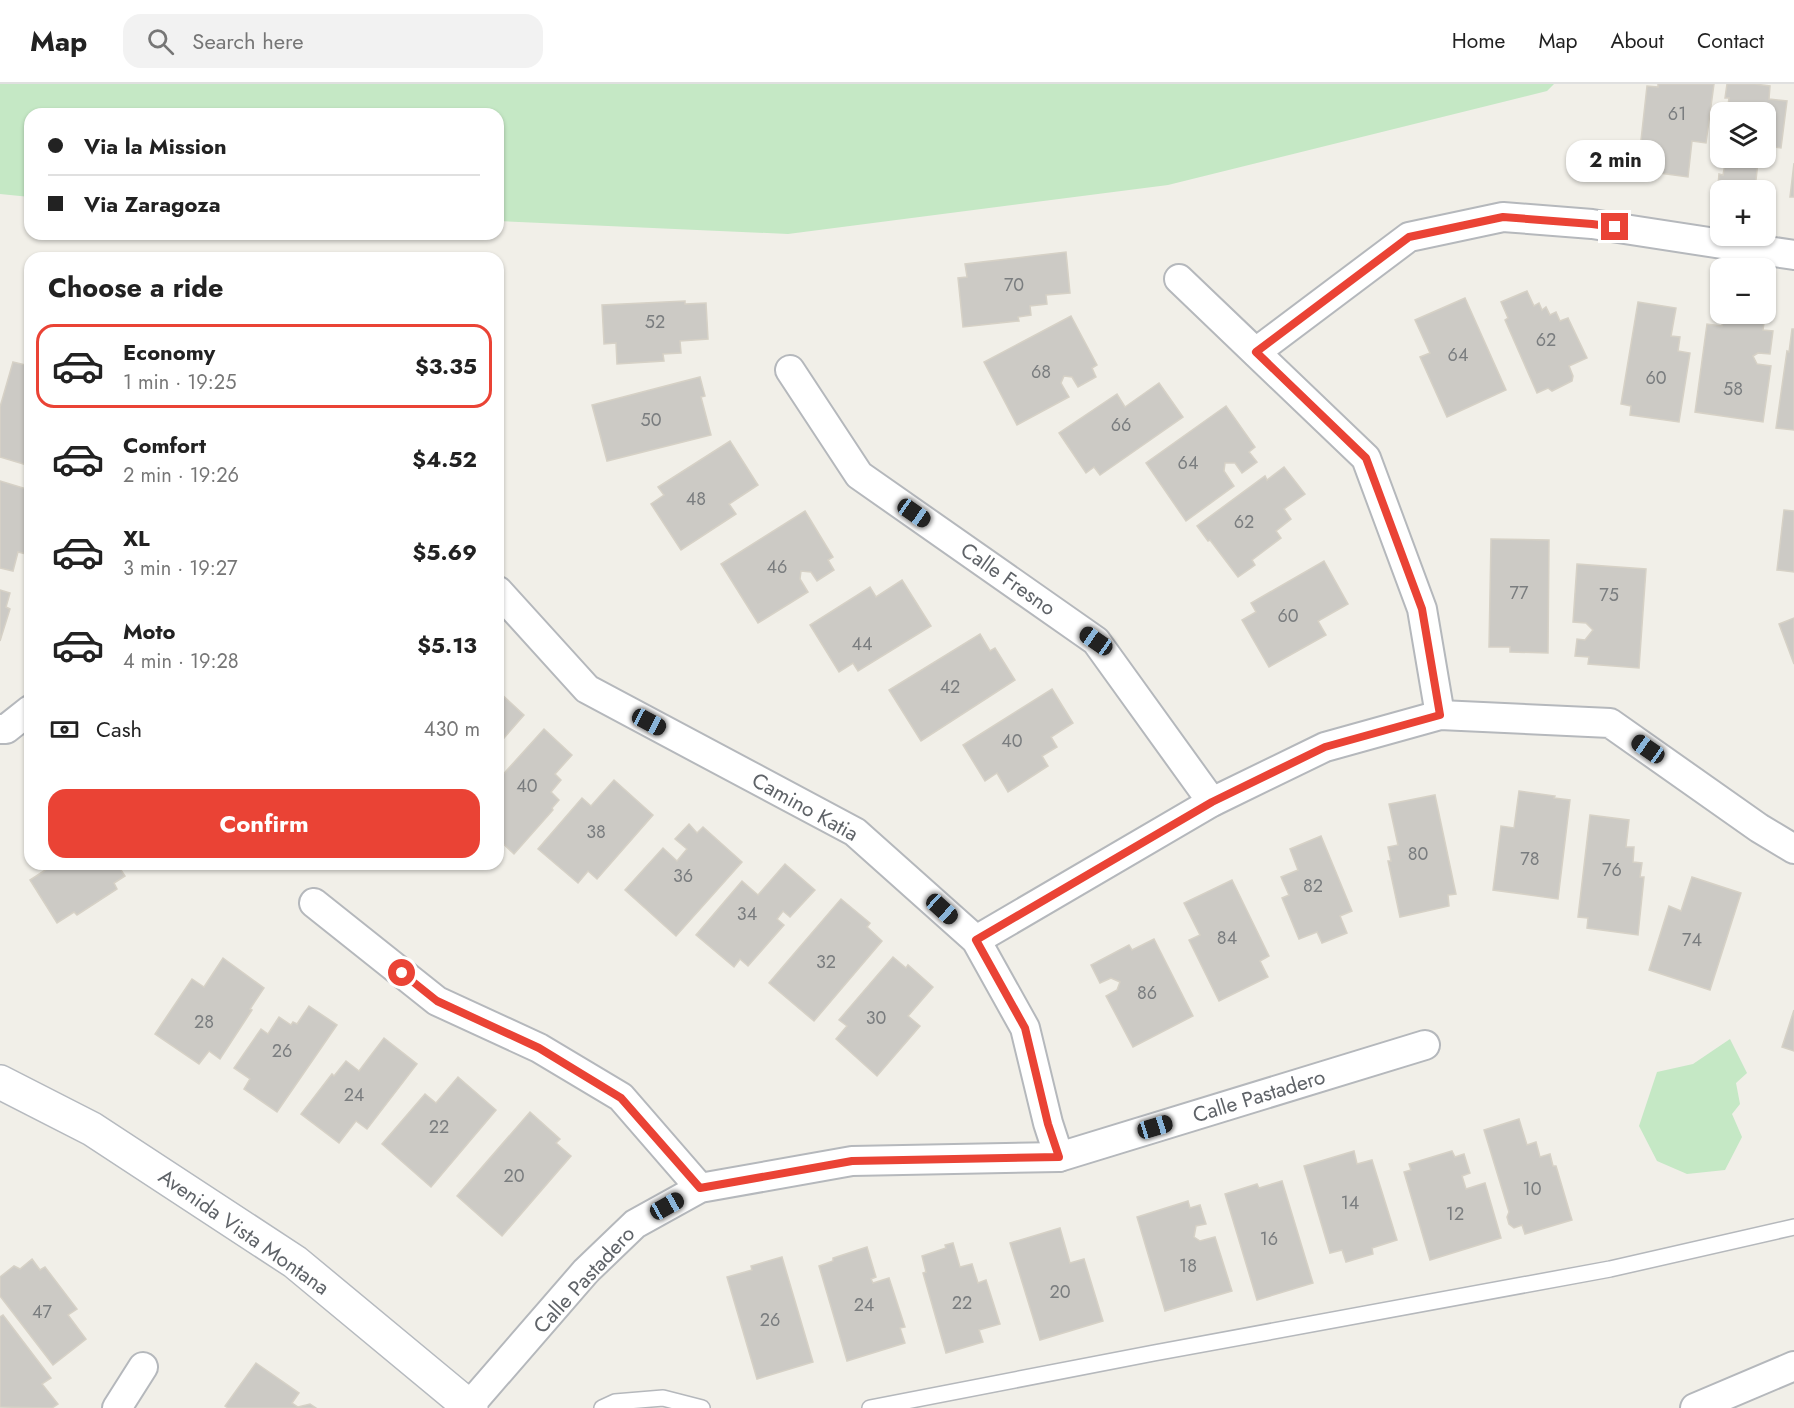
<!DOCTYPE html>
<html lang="en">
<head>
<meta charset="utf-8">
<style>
	body { margin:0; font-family:Jost,sans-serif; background:#f2f2f2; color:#222; height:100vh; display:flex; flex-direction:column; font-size:22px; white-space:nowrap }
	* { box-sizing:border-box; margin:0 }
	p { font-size:20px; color:#767676 }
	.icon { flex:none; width:33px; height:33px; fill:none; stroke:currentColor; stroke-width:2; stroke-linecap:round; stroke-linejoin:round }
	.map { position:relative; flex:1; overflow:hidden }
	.side { position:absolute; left:24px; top:168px; width:480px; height:618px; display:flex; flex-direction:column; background:#fff; border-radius:18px; box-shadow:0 2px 4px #0004 }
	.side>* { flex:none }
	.top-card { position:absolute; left:24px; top:24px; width:480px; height:132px; border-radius:18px; box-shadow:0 2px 4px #0004; display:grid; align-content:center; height:132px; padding:0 24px; background:#fff }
	.tools { position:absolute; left:1710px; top:18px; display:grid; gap:12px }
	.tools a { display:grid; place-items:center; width:66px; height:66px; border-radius:12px; background:#fff; box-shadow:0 2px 4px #0004; font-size:30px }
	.end { position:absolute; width:27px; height:27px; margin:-14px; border:8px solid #ea4335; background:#fff; box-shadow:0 0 0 3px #fff }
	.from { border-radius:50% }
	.bubble { position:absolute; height:42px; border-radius:18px; background:#fff; box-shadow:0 2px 4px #0004; font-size:20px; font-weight:700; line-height:42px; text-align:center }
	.car { position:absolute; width:18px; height:36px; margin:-18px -9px; border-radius:8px; box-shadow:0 0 4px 2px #0007; background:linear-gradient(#222 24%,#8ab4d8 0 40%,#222 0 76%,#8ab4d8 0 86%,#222 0) }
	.top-card b { display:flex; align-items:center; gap:21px; height:57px; font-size:22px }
	.top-card b+b { border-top:2px solid #e0e0e0 }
	.top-card i { width:15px; height:15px; background:#222 }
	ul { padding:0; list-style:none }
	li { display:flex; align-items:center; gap:18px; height:84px; margin:0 12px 9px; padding:0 12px; border:3px solid transparent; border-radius:18px }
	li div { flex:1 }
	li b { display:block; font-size:22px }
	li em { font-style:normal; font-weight:700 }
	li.current { border-color:#ea4335 }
	li>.icon { width:54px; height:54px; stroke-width:1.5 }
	h2 { padding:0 24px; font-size:27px; line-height:72px }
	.pay { display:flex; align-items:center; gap:15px; height:66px; padding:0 24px; font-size:22px }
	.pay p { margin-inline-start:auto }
	.action { display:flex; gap:12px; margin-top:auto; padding:12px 24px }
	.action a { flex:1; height:69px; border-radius:18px; background:#ea4335; color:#fff; font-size:24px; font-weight:700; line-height:69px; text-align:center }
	header { display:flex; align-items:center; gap:36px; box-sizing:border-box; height:84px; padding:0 30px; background:#fff; border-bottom:2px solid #e0e0e0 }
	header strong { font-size:28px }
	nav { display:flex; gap:33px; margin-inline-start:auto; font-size:21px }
	.search { width:420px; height:54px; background:#f2f2f2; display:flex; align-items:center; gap:15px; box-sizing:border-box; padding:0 21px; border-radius:18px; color:#767676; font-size:22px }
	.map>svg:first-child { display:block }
	.green { fill:#c5e8c5 }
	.building { fill:#cccac5; stroke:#d6d1c6; stroke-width:1.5 }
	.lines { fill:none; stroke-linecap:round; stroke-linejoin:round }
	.lane-casing { stroke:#b5b8bc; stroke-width:18 }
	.street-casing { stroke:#b5b8bc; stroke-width:32 }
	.secondary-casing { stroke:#b6babf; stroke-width:36 }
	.lane { stroke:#fff; stroke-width:15 }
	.street { stroke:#fff; stroke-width:28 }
	.secondary { stroke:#fff; stroke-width:33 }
	.route { stroke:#ea4335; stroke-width:8 }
	.labels { text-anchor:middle; stroke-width:4.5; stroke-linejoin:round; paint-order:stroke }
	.number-label { font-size:18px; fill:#7a7d7f }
	.street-label { font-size:21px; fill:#5f6368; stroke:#fff }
</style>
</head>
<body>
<header>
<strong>Map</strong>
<div class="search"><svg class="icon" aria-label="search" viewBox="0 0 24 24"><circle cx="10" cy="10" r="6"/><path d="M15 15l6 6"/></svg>Search here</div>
<nav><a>Home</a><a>Map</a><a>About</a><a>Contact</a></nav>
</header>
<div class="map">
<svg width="1794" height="1324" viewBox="0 0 1794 1324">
	<rect width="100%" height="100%" fill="#f1efe8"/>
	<g class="green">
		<polygon points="0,0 1554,0 1547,7 1168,101 788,150 498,137 498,30 30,30 30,113 0,110"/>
		<polygon points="1730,955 1747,989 1736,999 1740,1020 1732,1030 1742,1053 1725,1086 1687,1090 1657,1077 1639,1042 1657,988 1693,980"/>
	</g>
	<g class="building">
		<polygon points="1658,0 1714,0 1706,59 1692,57 1688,93 1652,88 1652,85 1638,83 1647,2 1658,3"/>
		<polygon points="1727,0 1755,0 1770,2 1769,15 1787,17 1781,64 1774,63 1772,80 1758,78 1755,105 1718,101 1719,90 1723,91 1725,80 1721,79 1721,74 1766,74 1766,28 1727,28 1729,14 1725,14"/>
		<polygon points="1794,79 1794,113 1790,113"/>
		<polygon points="1066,168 1070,209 1046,211 1047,220 1030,222 1031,231 1018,233 1019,237 963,243 958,194 967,193 965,180"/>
		<polygon points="1527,207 1534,222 1539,219 1542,226 1546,223 1550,231 1556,228 1560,237 1568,234 1587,274 1569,282 1573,292 1572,297 1552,307 1548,304 1537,309 1505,236 1508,234 1501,218"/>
		<polygon points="1465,214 1506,306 1447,333 1420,273 1430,269 1415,236"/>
		<polygon points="685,217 685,220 706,219 708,255 680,257 681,269 663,270 664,277 617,280 616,259 604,260 602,221"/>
		<polygon points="1638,218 1676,224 1671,252 1680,253 1678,267 1690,269 1679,338 1630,331 1631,322 1621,320"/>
		<polygon points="1071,232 1097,281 1092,284 1096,293 1078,303 1072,293 1064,292 1061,299 1069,313 1017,341 984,278"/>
		<polygon points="1723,233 1764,239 1763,246 1773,247 1770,270 1758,269 1753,272 1757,280 1771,282 1763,338 1695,328 1707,240 1722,242"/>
		<polygon points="1792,245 1794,245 1794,346 1776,344 1787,267 1789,268"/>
		<polygon points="13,278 30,282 30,382 0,373 0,323"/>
		<polygon points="700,293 705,312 701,313 711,351 607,377 592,321"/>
		<polygon points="1159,299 1183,333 1100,391 1094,383 1086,389 1059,349 1117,310 1125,323"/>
		<polygon points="1226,322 1255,363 1249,368 1257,378 1242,389 1235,379 1225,379 1224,387 1234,402 1186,437 1146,379"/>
		<polygon points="730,357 758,401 729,420 736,430 681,466 651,420 664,411 658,403"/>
		<polygon points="1284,383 1305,410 1284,425 1291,435 1276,447 1281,454 1252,476 1255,481 1238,493 1210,456 1208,457 1197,442 1265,392 1267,396"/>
		<polygon points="0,397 30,406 30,471 18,468 13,487 0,484"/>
		<polygon points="1784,426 1794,427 1794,488 1777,486"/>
		<polygon points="805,427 833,473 828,476 834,486 817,497 811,488 801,487 800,495 808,508 758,539 721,480"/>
		<polygon points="1491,455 1549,456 1548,569 1510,568 1510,563 1489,563"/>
		<polygon points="1324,477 1348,520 1318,537 1326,551 1269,583 1242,536 1256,528 1251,519"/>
		<polygon points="1577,480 1646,485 1639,584 1588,580 1589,573 1575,572 1577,555 1585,556 1593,546 1586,539 1573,538"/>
		<polygon points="902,496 931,542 858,587 853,579 839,588 810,541 870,503 876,513"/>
		<polygon points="0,506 10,509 6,523 10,525 0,557"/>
		<polygon points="1794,534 1794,580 1779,540"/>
		<polygon points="980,550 990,567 995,564 1015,596 921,657 889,606"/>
		<polygon points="1052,605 1073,639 1051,653 1057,663 1042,672 1048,682 1008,708 997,689 985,697 963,661"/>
		<polygon points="498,607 524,631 498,661"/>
		<polygon points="544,645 572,671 555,690 561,696 551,708 559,716 552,724 553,726 514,770 498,755 498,696"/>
		<polygon points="614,696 653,731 597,795 588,787 578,799 538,765 582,714 591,722"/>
		<polygon points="1519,707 1555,712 1554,714 1570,716 1558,815 1493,806 1501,742 1514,744"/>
		<polygon points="1435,711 1456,810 1448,811 1449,822 1400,833 1388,777 1391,777 1388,763 1398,761 1389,720"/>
		<polygon points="1590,731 1629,736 1626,763 1634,763 1633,778 1642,779 1640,793 1644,793 1638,851 1587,844 1588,834 1578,833"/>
		<polygon points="689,740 697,749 703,743 742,778 676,852 625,806 663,764 677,777 687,765 675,755"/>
		<polygon points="1321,752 1352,827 1340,832 1347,849 1322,859 1317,848 1299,855 1282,814 1289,811 1281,793 1298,786 1290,765"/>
		<polygon points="44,780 117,780 125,792 114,799 117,805 77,831 74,828 57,839 30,796 47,785"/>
		<polygon points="785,780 815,806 790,833 783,827 777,835 784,841 748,882 740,875 734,883 696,851 742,797 758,811"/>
		<polygon points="1692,793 1741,809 1710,906 1649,886 1669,822 1681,827"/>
		<polygon points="1232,796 1269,872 1260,877 1268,893 1219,917 1189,856 1200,851 1184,819"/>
		<polygon points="841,815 870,839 867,843 882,857 814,937 769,899"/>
		<polygon points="1154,855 1193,932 1133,963 1106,912 1117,906 1120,898 1111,894 1100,899 1091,881 1129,861 1132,866"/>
		<polygon points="893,873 906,884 908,881 933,903 908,932 920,942 877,992 836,955 847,942 839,936"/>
		<polygon points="223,874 264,904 250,925 252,926 220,975 209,967 199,980 155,950 192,895 204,903"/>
		<polygon points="309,922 337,941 277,1028 244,1005 250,995 234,984 261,945 268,950 279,933 291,941 293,938 297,940"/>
		<polygon points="1794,926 1794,967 1782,963"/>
		<polygon points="384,954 417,980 367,1045 356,1037 339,1059 301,1030 332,990 334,992 346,977 359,987"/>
		<polygon points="458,993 496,1026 431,1103 382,1060 425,1010 436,1019"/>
		<polygon points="530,1028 560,1055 556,1059 571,1072 502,1152 457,1112"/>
		<polygon points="1519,1035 1527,1061 1536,1058 1540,1073 1550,1070 1553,1082 1556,1082 1572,1136 1525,1150 1522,1141 1514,1144 1509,1140 1507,1133 1509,1128 1484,1046"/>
		<polygon points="1354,1067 1357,1080 1372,1076 1397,1156 1372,1164 1373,1170 1346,1178 1342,1166 1330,1169 1304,1082"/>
		<polygon points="1452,1067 1455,1073 1464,1070 1470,1089 1462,1092 1466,1105 1485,1099 1501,1154 1430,1176 1404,1088 1411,1086 1409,1080"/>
		<polygon points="1282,1097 1313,1199 1257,1216 1225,1110 1257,1100 1259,1104"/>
		<polygon points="1188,1117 1190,1124 1200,1121 1206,1140 1196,1142 1194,1153 1200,1157 1215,1153 1232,1207 1165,1227 1137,1133"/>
		<polygon points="1060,1144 1070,1179 1084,1175 1103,1237 1040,1256 1010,1159"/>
		<polygon points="953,1159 960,1183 972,1180 978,1199 986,1196 1000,1240 979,1246 983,1258 946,1269 923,1189 926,1188 922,1172 946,1164 945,1161"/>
		<polygon points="867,1163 876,1193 871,1195 873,1199 889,1194 905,1243 900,1244 905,1259 847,1277 819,1182 833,1177 833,1174"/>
		<polygon points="782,1173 813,1278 757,1295 727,1193 752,1186 751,1182"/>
		<polygon points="32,1175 40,1186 45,1183 77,1225 68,1231 86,1255 53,1281 0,1212 0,1193 14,1182 20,1185"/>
		<polygon points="3,1231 51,1294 42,1300 58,1320 52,1324 0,1323 0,1233"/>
		<polygon points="256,1279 299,1309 292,1319 298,1323 310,1320 316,1324 228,1324 225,1322"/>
	</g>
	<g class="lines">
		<g class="lane-casing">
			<g id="lane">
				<polyline points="602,1324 615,1318 663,1314 702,1324"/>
				<polyline points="870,1324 1154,1269 1610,1185 1794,1143"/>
			</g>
		</g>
		<g class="street-casing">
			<g id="street">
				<polyline points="1179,195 1366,374 1422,525 1440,631"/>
				<polyline points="1256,268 1409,153 1503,133 1592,140 1794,171"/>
				<polyline points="790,286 859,391 1096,557 1212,718"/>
				<polyline points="498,507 587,605 855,748 976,856 1025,944 1048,1039 1059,1073"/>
				<polyline points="0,645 6,645 30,626"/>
				<polyline points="314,819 437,917 539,964 621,1013 700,1104"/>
				<polyline points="976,856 1212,718 1325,663 1440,631 1610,639 1759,744 1794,765"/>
				<polyline points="469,1322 586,1187 635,1140 700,1104 852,1077 1059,1073 1425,961"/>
				<polyline points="117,1324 143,1283"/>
				<polyline points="1695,1324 1794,1282"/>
			</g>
		</g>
		<g class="secondary-casing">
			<polyline id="secondary" points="0,998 92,1045 295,1178 471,1324"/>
		</g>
		<use href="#lane" class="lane"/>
		<use href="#street" class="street"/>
		<use href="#secondary" class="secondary"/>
	</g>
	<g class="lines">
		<polyline class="route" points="402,889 437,917 539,964 621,1014 700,1104 852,1077 1059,1073 1048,1040 1025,944 976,856 1212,718 1325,663 1440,631 1422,525 1366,374 1256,268 1409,153 1503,133 1592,140 1615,143"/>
	</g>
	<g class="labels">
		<g class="number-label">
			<text x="1677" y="36">61</text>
			<text x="1014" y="207">70</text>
			<text x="655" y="244">52</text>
			<text x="1546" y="262">62</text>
			<text x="1458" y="277">64</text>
			<text x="1041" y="294">68</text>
			<text x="1656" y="300">60</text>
			<text x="1733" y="311">58</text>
			<text x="651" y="342">50</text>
			<text x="1121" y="347">66</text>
			<text x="1188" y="385">64</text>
			<text x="696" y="421">48</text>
			<text x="1244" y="444">62</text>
			<text x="777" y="489">46</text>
			<text x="1519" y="515">77</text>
			<text x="1609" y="517">75</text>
			<text x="1288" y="538">60</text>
			<text x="862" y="566">44</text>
			<text x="950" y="609">42</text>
			<text x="1012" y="663">40</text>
			<text x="527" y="708">40</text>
			<text x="596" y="754">38</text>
			<text x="1418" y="776">80</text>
			<text x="1530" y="781">78</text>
			<text x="1612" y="792">76</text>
			<text x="683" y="798">36</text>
			<text x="1313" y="808">82</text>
			<text x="747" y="836">34</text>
			<text x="1227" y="860">84</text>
			<text x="1692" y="862">74</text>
			<text x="826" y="884">32</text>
			<text x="1147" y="915">86</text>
			<text x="876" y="940">30</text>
			<text x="204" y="944">28</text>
			<text x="282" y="973">26</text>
			<text x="354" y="1017">24</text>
			<text x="439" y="1049">22</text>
			<text x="514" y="1098">20</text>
			<text x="1532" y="1111">10</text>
			<text x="1350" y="1125">14</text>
			<text x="1455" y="1136">12</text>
			<text x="1269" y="1161">16</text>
			<text x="1188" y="1188">18</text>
			<text x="1060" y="1214">20</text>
			<text x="962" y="1225">22</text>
			<text x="864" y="1227">24</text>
			<text x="42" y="1234">47</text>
			<text x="770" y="1242">26</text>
		</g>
		<g class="street-label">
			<text transform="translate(1008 495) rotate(35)" y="7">Calle Fresno</text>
			<text transform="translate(805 723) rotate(29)" y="7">Camino Katia</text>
			<text transform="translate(1259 1012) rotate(-17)" y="7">Calle Pastadero</text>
			<text transform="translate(244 1148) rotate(35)" y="7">Avenida Vista Montana</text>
			<text transform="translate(584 1196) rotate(-47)" y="7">Calle Pastadero</text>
		</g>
	</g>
</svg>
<div class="tools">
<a><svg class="icon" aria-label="layers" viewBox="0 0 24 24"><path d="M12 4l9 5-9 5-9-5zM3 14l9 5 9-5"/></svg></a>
<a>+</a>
<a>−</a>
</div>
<i class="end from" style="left:402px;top:889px"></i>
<i class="end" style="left:1615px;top:143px"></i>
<div class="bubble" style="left:1566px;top:56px;width:99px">2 min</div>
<i class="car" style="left:914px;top:429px;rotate:125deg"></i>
<i class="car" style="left:1096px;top:557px;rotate:305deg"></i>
<i class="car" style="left:649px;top:638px;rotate:118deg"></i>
<i class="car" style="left:1648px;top:665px;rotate:305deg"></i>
<i class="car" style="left:942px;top:825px;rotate:132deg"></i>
<i class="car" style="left:1155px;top:1043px;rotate:73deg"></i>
<i class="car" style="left:667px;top:1122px;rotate:61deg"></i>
<div class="top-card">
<b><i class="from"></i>Via la Mission</b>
<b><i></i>Via Zaragoza</b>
</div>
<section class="side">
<h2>Choose a ride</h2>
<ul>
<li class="current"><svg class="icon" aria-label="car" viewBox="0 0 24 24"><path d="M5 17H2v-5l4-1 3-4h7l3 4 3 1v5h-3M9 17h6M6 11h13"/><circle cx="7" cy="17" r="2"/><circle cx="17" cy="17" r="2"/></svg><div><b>Economy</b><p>1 min · 19:25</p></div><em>$3.35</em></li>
<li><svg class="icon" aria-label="car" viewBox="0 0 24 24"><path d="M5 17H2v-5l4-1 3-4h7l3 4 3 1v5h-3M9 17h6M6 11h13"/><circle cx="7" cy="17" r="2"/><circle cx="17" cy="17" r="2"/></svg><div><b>Comfort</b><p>2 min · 19:26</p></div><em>$4.52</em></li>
<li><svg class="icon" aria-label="car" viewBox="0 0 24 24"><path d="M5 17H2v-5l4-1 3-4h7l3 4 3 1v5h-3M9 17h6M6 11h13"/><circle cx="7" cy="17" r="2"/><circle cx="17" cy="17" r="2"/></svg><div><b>XL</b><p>3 min · 19:27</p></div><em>$5.69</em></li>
<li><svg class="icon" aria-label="car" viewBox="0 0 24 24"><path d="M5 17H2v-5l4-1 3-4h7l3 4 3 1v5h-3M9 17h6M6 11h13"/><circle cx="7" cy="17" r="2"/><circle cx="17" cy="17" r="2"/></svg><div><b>Moto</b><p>4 min · 19:28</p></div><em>$5.13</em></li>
</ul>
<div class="pay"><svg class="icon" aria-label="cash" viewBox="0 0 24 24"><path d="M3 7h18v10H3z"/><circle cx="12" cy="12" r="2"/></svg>Cash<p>430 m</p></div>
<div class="action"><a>Confirm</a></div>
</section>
</div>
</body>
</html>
